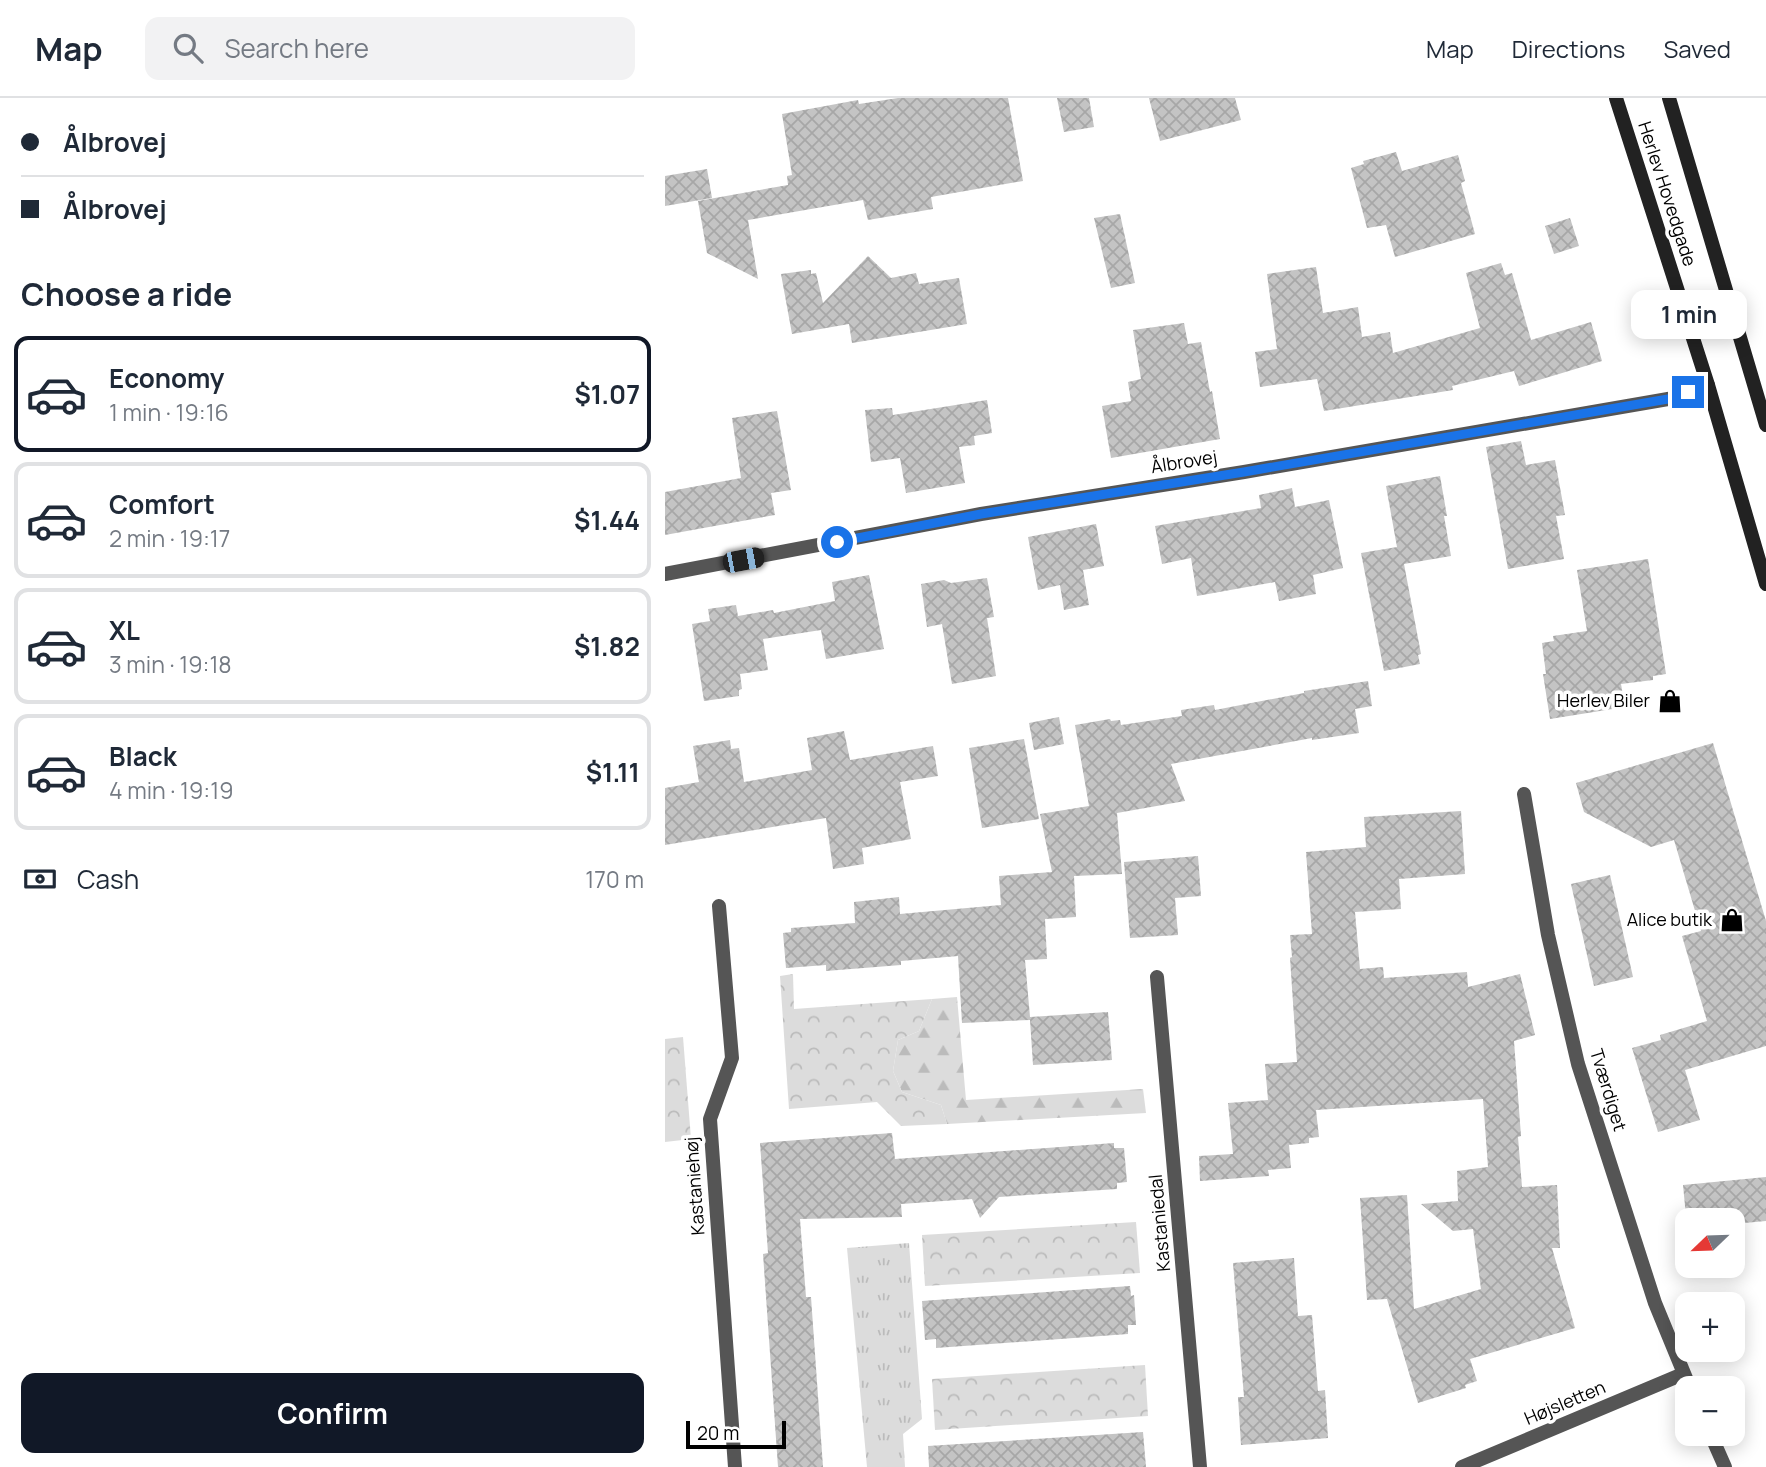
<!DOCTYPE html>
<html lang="en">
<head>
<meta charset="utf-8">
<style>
	body { margin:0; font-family:Manrope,sans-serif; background:#f2f2f3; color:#1f2937; height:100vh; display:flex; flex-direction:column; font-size:26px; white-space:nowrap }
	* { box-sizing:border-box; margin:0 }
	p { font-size:23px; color:#747a83 }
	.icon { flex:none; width:38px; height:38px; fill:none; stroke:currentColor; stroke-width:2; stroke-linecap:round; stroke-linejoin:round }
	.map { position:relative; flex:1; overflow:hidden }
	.drawer { display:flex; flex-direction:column; background:#fff; width:665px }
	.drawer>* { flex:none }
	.banner { display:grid; align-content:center; height:154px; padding:0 21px; background:#fff }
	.needle { width:46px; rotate:247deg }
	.fabs { position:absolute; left:1010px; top:1110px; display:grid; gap:14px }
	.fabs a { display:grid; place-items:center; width:70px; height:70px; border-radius:14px; background:#fff; box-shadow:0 4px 18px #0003; font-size:35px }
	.scale { position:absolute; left:21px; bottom:18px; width:100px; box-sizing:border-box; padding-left:7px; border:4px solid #000; border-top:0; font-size:19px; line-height:24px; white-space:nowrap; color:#000; -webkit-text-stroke:5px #fff; paint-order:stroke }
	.end { position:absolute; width:32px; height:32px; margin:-16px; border:9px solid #1a73e8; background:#fff; box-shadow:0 0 0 4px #fff }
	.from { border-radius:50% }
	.bubble { position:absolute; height:49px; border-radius:14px; background:#fff; box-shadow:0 4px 18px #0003; font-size:23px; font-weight:700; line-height:49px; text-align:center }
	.car { position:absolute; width:21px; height:42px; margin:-21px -10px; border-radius:9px; box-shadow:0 0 5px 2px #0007; background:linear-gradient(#222 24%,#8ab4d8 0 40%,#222 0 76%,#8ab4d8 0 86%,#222 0) }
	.banner b { display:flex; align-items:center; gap:24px; height:66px; font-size:26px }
	.banner b+b { border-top:2px solid #e0e1e3 }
	.banner i { width:18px; height:18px; background:#1f2937 }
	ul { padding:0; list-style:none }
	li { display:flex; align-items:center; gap:21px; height:116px; margin:0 14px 10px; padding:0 7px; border:4px solid #e0e1e3; border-radius:14px }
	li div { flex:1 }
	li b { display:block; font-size:26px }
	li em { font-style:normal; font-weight:700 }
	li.on { border-color:#111827 }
	li>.icon { width:63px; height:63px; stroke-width:1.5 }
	h2 { padding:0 21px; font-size:32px; line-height:84px }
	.pay { display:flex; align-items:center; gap:18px; height:77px; padding:0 21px; font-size:26px }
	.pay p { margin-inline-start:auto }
	.action { display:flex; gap:14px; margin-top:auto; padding:14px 21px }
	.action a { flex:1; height:80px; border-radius:14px; background:#111827; color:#fff; font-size:28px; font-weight:700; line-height:80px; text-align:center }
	header { display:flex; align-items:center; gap:42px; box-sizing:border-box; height:98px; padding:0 35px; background:#fff; border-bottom:2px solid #e0e1e3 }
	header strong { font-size:33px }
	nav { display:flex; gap:38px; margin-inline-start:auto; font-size:24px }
	.search { width:490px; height:63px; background:#f2f2f3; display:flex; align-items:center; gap:18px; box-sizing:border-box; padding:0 24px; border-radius:14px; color:#747a83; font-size:26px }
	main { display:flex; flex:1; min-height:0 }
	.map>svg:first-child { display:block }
	.grass { fill:url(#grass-tufts) }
	.forest { fill:url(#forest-firs) }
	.park { fill:url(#park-crowns) }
	.building { fill:url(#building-cross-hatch) }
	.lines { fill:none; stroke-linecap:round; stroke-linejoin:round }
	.minor { stroke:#555; stroke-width:14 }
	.secondary { stroke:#222; stroke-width:14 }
	.route { stroke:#1a73e8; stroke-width:9 }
	.labels { text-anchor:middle; stroke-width:7; stroke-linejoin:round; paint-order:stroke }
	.street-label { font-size:18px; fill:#000; stroke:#fff }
	.poi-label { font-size:18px; fill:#000; stroke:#fff; text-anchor:end }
</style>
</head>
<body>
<header>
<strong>Map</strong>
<div class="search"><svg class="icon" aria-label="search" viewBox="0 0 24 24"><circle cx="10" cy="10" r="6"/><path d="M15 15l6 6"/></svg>Search here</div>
<nav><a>Map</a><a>Directions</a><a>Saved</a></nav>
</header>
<main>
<section class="drawer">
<div class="banner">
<b><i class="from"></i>Ålbrovej</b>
<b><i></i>Ålbrovej</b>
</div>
<h2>Choose a ride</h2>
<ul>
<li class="on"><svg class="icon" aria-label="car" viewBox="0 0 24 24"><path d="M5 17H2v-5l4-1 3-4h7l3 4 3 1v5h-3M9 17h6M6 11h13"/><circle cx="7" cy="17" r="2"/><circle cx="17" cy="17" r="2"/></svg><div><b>Economy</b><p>1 min · 19:16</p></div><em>$1.07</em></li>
<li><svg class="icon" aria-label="car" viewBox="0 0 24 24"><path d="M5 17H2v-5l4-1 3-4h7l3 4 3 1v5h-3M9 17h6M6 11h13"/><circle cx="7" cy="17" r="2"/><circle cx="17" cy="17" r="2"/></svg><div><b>Comfort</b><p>2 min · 19:17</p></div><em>$1.44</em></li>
<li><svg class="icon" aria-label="car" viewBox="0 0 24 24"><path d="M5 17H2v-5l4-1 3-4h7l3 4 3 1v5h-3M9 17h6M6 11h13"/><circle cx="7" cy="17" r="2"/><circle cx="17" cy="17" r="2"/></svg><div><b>XL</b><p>3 min · 19:18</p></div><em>$1.82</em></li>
<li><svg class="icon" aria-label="car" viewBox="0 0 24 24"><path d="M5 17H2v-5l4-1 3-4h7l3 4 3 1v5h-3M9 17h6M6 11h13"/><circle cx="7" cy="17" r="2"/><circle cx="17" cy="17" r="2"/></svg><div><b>Black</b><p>4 min · 19:19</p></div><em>$1.11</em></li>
</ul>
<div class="pay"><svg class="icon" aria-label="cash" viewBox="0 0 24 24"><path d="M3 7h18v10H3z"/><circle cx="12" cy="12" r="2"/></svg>Cash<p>170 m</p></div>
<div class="action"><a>Confirm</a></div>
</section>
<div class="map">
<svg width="1101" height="1369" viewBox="0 0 1101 1369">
	<defs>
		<pattern id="grass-tufts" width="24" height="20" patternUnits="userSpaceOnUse" patternTransform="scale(1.75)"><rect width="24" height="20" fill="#dcdcdc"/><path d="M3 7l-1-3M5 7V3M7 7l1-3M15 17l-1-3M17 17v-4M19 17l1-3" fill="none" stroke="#bbb"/></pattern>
		<pattern id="forest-firs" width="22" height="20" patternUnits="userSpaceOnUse" patternTransform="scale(1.75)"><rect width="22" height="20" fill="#dcdcdc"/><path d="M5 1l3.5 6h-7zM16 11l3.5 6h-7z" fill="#bbb"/></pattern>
		<pattern id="park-crowns" width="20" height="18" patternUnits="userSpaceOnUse" patternTransform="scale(1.75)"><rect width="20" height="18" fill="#dcdcdc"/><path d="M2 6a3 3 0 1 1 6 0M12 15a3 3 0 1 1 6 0" fill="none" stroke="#bbb"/></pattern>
		<pattern id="building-cross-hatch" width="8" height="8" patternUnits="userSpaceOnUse" patternTransform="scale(1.75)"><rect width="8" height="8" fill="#c4c4c4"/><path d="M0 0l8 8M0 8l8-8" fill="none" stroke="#a7a7a7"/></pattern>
	</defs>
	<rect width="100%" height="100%" fill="#fff"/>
	<polygon class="grass" points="244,1145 257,1321 238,1336 240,1369 202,1369 182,1150"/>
	<polygon class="forest" points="292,899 301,1002 478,991 481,1015 282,1026 276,1007 237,994 228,973 233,942 254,933 267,901"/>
	<g class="park">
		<polygon points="128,876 129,911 267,901 254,933 233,942 228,973 237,994 276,1007 282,1026 236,1028 212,1004 124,1011 115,878"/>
		<polygon points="18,939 26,1041 0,1044 0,941"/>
		<polygon points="471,1124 475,1175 260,1188 257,1137"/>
		<polygon points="480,1267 483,1318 270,1332 267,1281"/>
	</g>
	<g class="building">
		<polygon points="233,0 343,0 358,83 266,99 268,111 203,122 198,102 83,122 93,181 42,155 33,103 123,87 122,78 127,77 117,16 193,2 194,6"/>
		<polygon points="392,0 424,0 429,29 399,34"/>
		<polygon points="484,0 570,0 576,22 495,43"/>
		<polygon points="731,54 737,73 793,57 800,83 796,85 810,136 730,159 721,127 702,130 686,70 699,66 698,63"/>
		<polygon points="42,71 47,100 0,108 0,78"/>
		<polygon points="455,116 470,185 446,190 429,120"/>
		<polygon points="905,120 914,148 889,156 880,128"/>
		<polygon points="203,158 226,180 251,175 254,186 294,180 302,226 187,245 184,226 127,236 116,176 146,172 146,176 151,175 158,205"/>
		<polygon points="836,165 840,177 847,175 866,242 926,224 937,263 854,288 849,273 787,288 788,292 659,313 652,281 595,289 590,254 612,251 602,176 651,169 658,215 693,209 697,239 725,234 728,255 815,230 801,175"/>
		<polygon points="519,225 523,246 536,244 545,294 547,293 555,341 446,360 437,308 466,303 463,284 476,281 468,232"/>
		<polygon points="322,302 327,335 309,338 310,347 294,349 300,385 241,395 235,360 206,364 200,312 227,310 228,317"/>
		<polygon points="112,313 126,392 106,395 110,417 0,437 0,394 76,380 67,320"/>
		<polygon points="856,343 861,367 890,362 900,417 891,418 899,461 843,471 821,349"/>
		<polygon points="775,378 782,418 779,418 786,458 739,466 756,556 753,557 755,566 719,573 696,455 732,449 721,388"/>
		<polygon points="627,390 630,409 664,402 678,470 648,477 651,496 614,503 610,484 532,498 526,460 497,466 490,428 596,410 594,397"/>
		<polygon points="431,426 439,468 418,472 424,507 399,512 395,487 373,492 363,439"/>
		<polygon points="983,461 1001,576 988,578 988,582 956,586 960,609 885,621 878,576 881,576 877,545 889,543 888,538 922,533 912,472"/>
		<polygon points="204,477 219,551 161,561 156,532 98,541 103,572 75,576 77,591 74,592 74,598 39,603 27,526 45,523 43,511 71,507 73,518 108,512 109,515 170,503 167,484"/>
		<polygon points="322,480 329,519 322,520 331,578 287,586 277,526 262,529 256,486 279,482 286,485"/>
		<polygon points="703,583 707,608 690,611 694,635 647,642 647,640 506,666 520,703 452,715 457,776 409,778 411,819 380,821 382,861 360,862 365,919 443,914 447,962 368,967 365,922 297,925 293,858 236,863 236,867 161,873 161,867 121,870 118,835 126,834 126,830 190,825 189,804 234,799 235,816 336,807 334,778 387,774 375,716 424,708 410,627 445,621 446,623 455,622 456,627 517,618 516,612 549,607 550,612 639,595 639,593"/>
		<polygon points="394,619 399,646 369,652 364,625"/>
		<polygon points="179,633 185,662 268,648 273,678 235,684 246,741 197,750 199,766 168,771 161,720 0,747 0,690 34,684 28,648 65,642 66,651 74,650 79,684 147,672 142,640"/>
		<polygon points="359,641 374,721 317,730 304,650"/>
		<polygon points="1048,645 1101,823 1101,948 1020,972 1035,1022 993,1034 967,950 996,942 995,937 1042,923 1017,838 1036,833 1009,742 986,749 919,714 911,685"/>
		<polygon points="796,713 800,776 734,781 736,811 690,814 695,871 718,869 719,880 802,874 803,889 855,876 870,937 849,943 856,1038 853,1039 857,1089 892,1087 895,1150 887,1150 910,1230 805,1261 812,1283 800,1287 801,1290 753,1305 722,1201 702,1202 695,1100 742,1097 749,1211 816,1191 808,1131 788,1133 756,1106 793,1103 792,1073 823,1069 818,1001 651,1012 654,1039 644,1040 644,1045 624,1047 626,1070 603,1072 604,1078 535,1083 534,1058 568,1056 563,1005 603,1002 600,966 632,964 625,860 627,859 625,837 647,836 641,754 701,749 699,719"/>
		<polygon points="533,758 536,798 510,800 513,837 465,840 459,764"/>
		<polygon points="945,777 968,879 929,888 906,786"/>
		<polygon points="227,1035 230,1061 449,1045 449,1050 459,1050 462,1084 452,1085 452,1091 334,1099 315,1120 307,1101 236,1106 237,1119 135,1121 141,1199 146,1199 158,1369 113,1369 98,1156 103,1155 95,1045"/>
		<polygon points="1101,1079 1101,1123 1068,1126 1068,1122 1023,1122 1021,1118 1018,1087"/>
		<polygon points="629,1160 633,1218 647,1217 653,1293 660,1292 663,1340 576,1347 573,1299 579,1299 568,1165"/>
		<polygon points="465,1188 466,1198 469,1197 471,1227 463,1227 463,1236 271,1250 271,1241 260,1242 257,1203"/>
		<polygon points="478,1334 481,1369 264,1369 263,1348"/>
	</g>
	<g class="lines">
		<g class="minor">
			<polyline points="0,476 316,416 579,374 1003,301 1043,287"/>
			<polyline points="859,696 883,837 913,966 990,1205 1025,1290"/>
			<polyline points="54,808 67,960 45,1021 70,1369"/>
			<polyline points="492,879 535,1369"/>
			<polyline points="1045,1335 1060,1369"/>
			<polyline points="797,1369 1018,1276"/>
		</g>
		<g class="secondary">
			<polyline points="951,0 1043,287 1101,486"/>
			<polyline points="1004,0 1101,327"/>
		</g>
	</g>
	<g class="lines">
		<polyline class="route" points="172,444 316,416 579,374 1003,301 1023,294"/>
	</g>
	<defs>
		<g id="shop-bare" transform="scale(1.89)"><path d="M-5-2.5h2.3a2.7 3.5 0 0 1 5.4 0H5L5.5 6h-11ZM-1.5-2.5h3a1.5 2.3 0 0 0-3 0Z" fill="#000" stroke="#fff" stroke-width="2.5" paint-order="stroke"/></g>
	</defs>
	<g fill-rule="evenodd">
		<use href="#shop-bare" x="1005" y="603"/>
		<use href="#shop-bare" x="1067" y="822"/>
	</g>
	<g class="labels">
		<g class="street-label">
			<text transform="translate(1002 96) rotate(72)" y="6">Herlev Hovedgade</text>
			<text transform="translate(519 364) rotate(-9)" y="6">Ålbrovej</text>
			<text transform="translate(943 992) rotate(73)" y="6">Tværdiget</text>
			<text transform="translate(30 1088) rotate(-94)" y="6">Kastaniehøj</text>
			<text transform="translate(495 1125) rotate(-95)" y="6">Kastaniedal</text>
			<text transform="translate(900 1305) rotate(-23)" y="6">Højsletten</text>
		</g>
		<g class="poi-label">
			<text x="985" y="609">Herlev Biler</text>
			<text x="1047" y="828">Alice butik</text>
		</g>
	</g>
</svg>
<div class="fabs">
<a><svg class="needle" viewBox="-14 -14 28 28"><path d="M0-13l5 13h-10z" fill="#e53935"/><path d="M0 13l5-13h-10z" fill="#747a83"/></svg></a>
<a>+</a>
<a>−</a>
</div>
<div class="scale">20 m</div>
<i class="end from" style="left:172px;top:444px"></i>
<i class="end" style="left:1023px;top:294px"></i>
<div class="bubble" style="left:966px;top:192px;width:116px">1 min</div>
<i class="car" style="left:78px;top:462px;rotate:79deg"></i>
</div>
</main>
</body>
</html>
